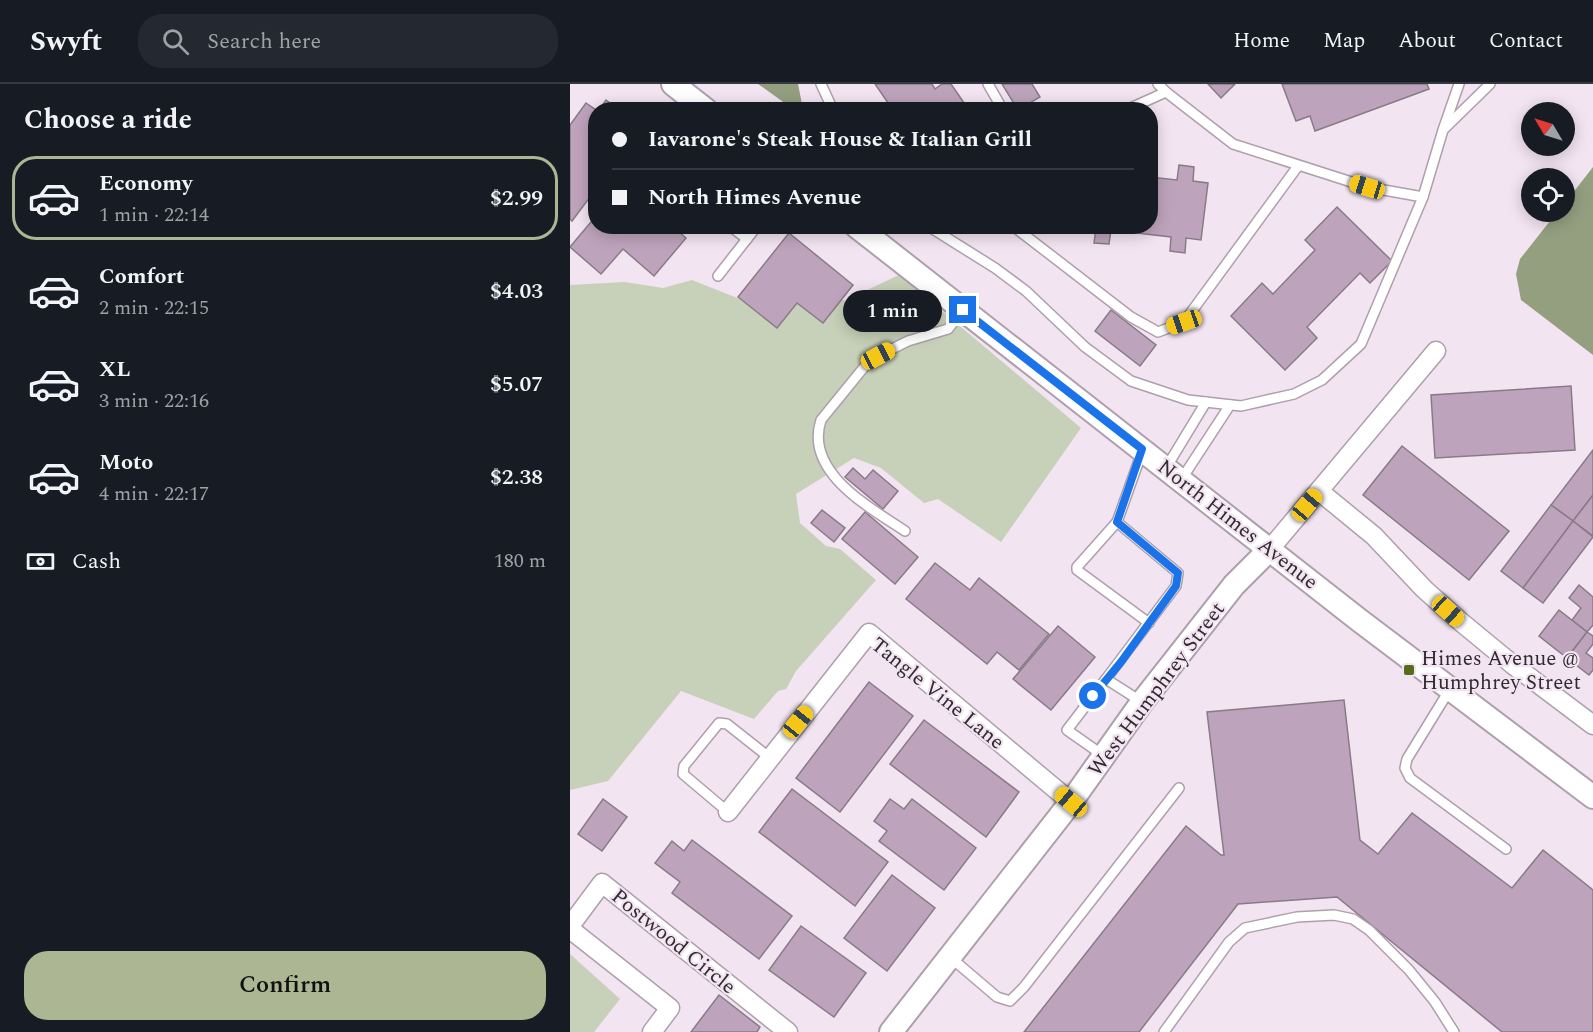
<!DOCTYPE html>
<html lang="en">
<head>
<meta charset="utf-8">
<style>
	body { margin:0; font-family:Spectral,serif; background:#242831; color:#f1f3f6; height:100vh; display:flex; flex-direction:column; font-size:22px; white-space:nowrap }
	* { box-sizing:border-box; margin:0 }
	p { font-size:20px; color:#9ea1a6 }
	.icon { flex:none; width:33px; height:33px; fill:none; stroke:currentColor; stroke-width:2; stroke-linecap:round; stroke-linejoin:round }
	.map { position:relative; flex:1; overflow:hidden }
	.side { display:flex; flex-direction:column; background:#171b24; width:570px }
	.side>* { flex:none }
	.banner { position:absolute; left:18px; top:18px; width:570px; height:132px; border-radius:24px; box-shadow:0 3px 15px #0003; display:grid; align-content:center; height:132px; padding:0 24px; background:#171b24 }
	.needle { width:39px; rotate:308deg }
	.controls { position:absolute; left:951px; top:18px; display:grid; gap:12px }
	.controls a { display:grid; place-items:center; width:54px; height:54px; border-radius:50%; background:#171b24; box-shadow:0 3px 15px #0003; font-size:30px }
	.end { position:absolute; width:27px; height:27px; margin:-14px; border:8px solid #1a73e8; background:#fff; box-shadow:0 0 0 3px #fff }
	.from { border-radius:50% }
	.bubble { position:absolute; height:42px; border-radius:21px; background:#171b24; box-shadow:0 3px 15px #0003; font-size:20px; font-weight:600; line-height:42px; text-align:center }
	.car { position:absolute; width:18px; height:36px; margin:-18px -9px; border-radius:8px; box-shadow:0 0 4px 2px #0007; background:linear-gradient(#f5c518 24%,#345 0 40%,#f5c518 0 76%,#345 0 86%,#f5c518 0) }
	.banner b { display:flex; align-items:center; gap:21px; height:57px; font-size:22px }
	.banner b+b { border-top:2px solid #363941 }
	.banner i { width:15px; height:15px; background:#f1f3f6 }
	ul { padding:0; list-style:none }
	li { display:flex; align-items:center; gap:18px; height:84px; margin:0 12px 9px; padding:0 12px; border:3px solid transparent; border-radius:24px }
	li div { flex:1 }
	li b { display:block; font-size:22px }
	li em { font-style:normal; font-weight:600 }
	li.active { border-color:#acb693 }
	li>.icon { width:54px; height:54px; stroke-width:1.5 }
	h2 { padding:0 24px; font-size:27px; line-height:72px }
	.pay { display:flex; align-items:center; gap:15px; height:66px; padding:0 24px; font-size:22px }
	.pay p { margin-inline-start:auto }
	.button { display:flex; gap:12px; margin-top:auto; padding:12px 24px }
	.button a { flex:1; height:69px; border-radius:24px; background:#acb693; color:#111; font-size:24px; font-weight:600; line-height:69px; text-align:center }
	header { display:flex; align-items:center; gap:36px; box-sizing:border-box; height:84px; padding:0 30px; background:#171b24; border-bottom:2px solid #363941 }
	header strong { font-size:28px }
	nav { display:flex; gap:33px; margin-inline-start:auto; font-size:21px }
	.search { width:420px; height:54px; background:#242831; display:flex; align-items:center; gap:15px; box-sizing:border-box; padding:0 21px; border-radius:24px; color:#9ea1a6; font-size:22px }
	main { display:flex; flex:1; min-height:0 }
	.map>svg:first-child { display:block }
	.green { fill:#c7d0b8 }
	.water { fill:#949f80 }
	.building { fill:#bea3bc; stroke:#887b87; stroke-width:1.5 }
	.lines { fill:none; stroke-linecap:round; stroke-linejoin:round }
	.service-casing { stroke:#ada0ac; stroke-width:12 }
	.minor-casing { stroke:#ada0ac; stroke-width:21 }
	.tertiary-casing { stroke:#ada0ac; stroke-width:26 }
	.service { stroke:#fff; stroke-width:9 }
	.minor { stroke:#fff; stroke-width:18 }
	.tertiary { stroke:#fff; stroke-width:22 }
	.route { stroke:#1a73e8; stroke-width:8 }
	.poi-dot { fill:#576c1a; stroke:#f2e4f1; stroke-width:2 }
	.labels { text-anchor:middle; stroke-width:4.5; stroke-linejoin:round; paint-order:stroke }
	.street-label { font-size:21px; fill:#302b30; stroke:#f2e4f1 }
	.poi-label { font-size:21px; fill:#302b30; stroke:#f2e4f1; text-anchor:start }
</style>
</head>
<body>
<header>
<strong>Swyft</strong>
<div class="search"><svg class="icon" aria-label="search" viewBox="0 0 24 24"><circle cx="10" cy="10" r="6"/><path d="M15 15l6 6"/></svg>Search here</div>
<nav><a>Home</a><a>Map</a><a>About</a><a>Contact</a></nav>
</header>
<main>
<section class="side">
<h2>Choose a ride</h2>
<ul>
<li class="active"><svg class="icon" aria-label="car" viewBox="0 0 24 24"><path d="M5 17H2v-5l4-1 3-4h7l3 4 3 1v5h-3M9 17h6M6 11h13"/><circle cx="7" cy="17" r="2"/><circle cx="17" cy="17" r="2"/></svg><div><b>Economy</b><p>1 min · 22:14</p></div><em>$2.99</em></li>
<li><svg class="icon" aria-label="car" viewBox="0 0 24 24"><path d="M5 17H2v-5l4-1 3-4h7l3 4 3 1v5h-3M9 17h6M6 11h13"/><circle cx="7" cy="17" r="2"/><circle cx="17" cy="17" r="2"/></svg><div><b>Comfort</b><p>2 min · 22:15</p></div><em>$4.03</em></li>
<li><svg class="icon" aria-label="car" viewBox="0 0 24 24"><path d="M5 17H2v-5l4-1 3-4h7l3 4 3 1v5h-3M9 17h6M6 11h13"/><circle cx="7" cy="17" r="2"/><circle cx="17" cy="17" r="2"/></svg><div><b>XL</b><p>3 min · 22:16</p></div><em>$5.07</em></li>
<li><svg class="icon" aria-label="car" viewBox="0 0 24 24"><path d="M5 17H2v-5l4-1 3-4h7l3 4 3 1v5h-3M9 17h6M6 11h13"/><circle cx="7" cy="17" r="2"/><circle cx="17" cy="17" r="2"/></svg><div><b>Moto</b><p>4 min · 22:17</p></div><em>$2.38</em></li>
</ul>
<div class="pay"><svg class="icon" aria-label="cash" viewBox="0 0 24 24"><path d="M3 7h18v10H3z"/><circle cx="12" cy="12" r="2"/></svg>Cash<p>180 m</p></div>
<div class="button"><a>Confirm</a></div>
</section>
<div class="map">
<svg width="1023" height="948" viewBox="0 0 1023 948">
	<rect width="100%" height="100%" fill="#f2e4f1"/>
	<g class="green">
		<polygon points="329,191 511,344 431,458 368,415 354,419 311,384 284,374 226,410 230,439 256,462 270,465 306,496 226,587 216,605 208,607 184,635 111,607 38,697 0,706 0,201 55,198 93,204 122,196 190,223 276,216"/>
		<polygon points="0,870 50,915 24,948 0,948"/>
	</g>
	<g class="water">
		<polygon points="188,0 228,0 233,25 223,25"/>
		<polygon points="1023,83 1023,271 951,216 946,190 950,175 987,128 994,128 995,119"/>
	</g>
	<g class="building">
		<polygon points="305,0 362,0 365,5 372,0 381,0 399,26 323,26"/>
		<polygon points="432,0 462,0 470,13 448,26"/>
		<polygon points="638,0 665,0 651,14"/>
		<polygon points="712,0 857,0 859,5 745,47 740,32 726,37"/>
		<polygon points="36,16 50,26 29,26"/>
		<polygon points="16,19 26,26 26,105 2,137 0,135 0,41"/>
		<polygon points="609,81 624,83 623,97 638,99 631,156 616,154 615,169 600,167 601,153 541,146 539,160 524,159 526,144 510,143 580,142 580,93 607,96"/>
		<polygon points="767,123 822,177 800,199 790,189 737,243 747,254 715,286 661,232 692,199 703,210 745,166 735,156"/>
		<polygon points="26,132 26,142 102,142 116,154 84,192 53,165 31,190 0,163"/>
		<polygon points="219,149 283,201 253,239 227,219 207,244 168,213"/>
		<polygon points="541,226 586,261 570,282 525,247"/>
		<polygon points="1001,302 1005,366 865,374 861,311"/>
		<polygon points="832,362 939,447 899,496 793,411"/>
		<polygon points="1023,366 1023,411 1003,437 981,421"/>
		<polygon points="283,384 295,395 303,386 328,407 313,425 275,393"/>
		<polygon points="1023,411 1023,452 1003,437"/>
		<polygon points="981,421 1003,437 953,504 931,487"/>
		<polygon points="252,426 275,444 264,458 241,439"/>
		<polygon points="295,428 348,473 325,500 272,455"/>
		<polygon points="1003,437 1023,453 973,519 953,504"/>
		<polygon points="365,479 400,506 409,494 479,550 449,586 427,568 417,580 336,515"/>
		<polygon points="1009,501 1023,513 1023,541 1017,548 1002,536 1011,524 999,514"/>
		<polygon points="989,526 1017,548 997,574 969,552"/>
		<polygon points="488,542 525,573 481,626 443,595"/>
		<polygon points="1017,548 1023,552 1023,560 1016,569 1023,574 1023,586 1019,591 997,574"/>
		<polygon points="299,598 343,632 270,728 226,694"/>
		<polygon points="774,616 790,756 808,770 842,729 942,804 973,766 1023,806 1023,948 932,948 767,813 668,820 569,948 454,948 616,742 651,771 654,771 637,628"/>
		<polygon points="354,636 449,708 416,753 320,680"/>
		<polygon points="222,705 318,778 285,822 189,748"/>
		<polygon points="33,715 57,733 32,767 8,750"/>
		<polygon points="320,715 334,725 342,715 406,764 374,806 309,757 317,747 304,737"/>
		<polygon points="122,756 222,832 189,875 102,809 110,798 85,779 102,757 114,767"/>
		<polygon points="322,791 365,824 317,887 274,854"/>
		<polygon points="231,842 296,889 264,933 199,886"/>
		<polygon points="149,911 190,943 187,948 121,948"/>
	</g>
	<g class="lines">
		<g class="service-casing">
			<g id="service">
				<polyline points="251,0 263,26"/>
				<polyline points="418,0 433,26"/>
				<polyline points="588,0 596,8 663,60 797,103 853,113"/>
				<polyline points="556,26 596,8"/>
				<polyline points="875,44 920,0"/>
				<polyline points="160,142 177,155"/>
				<polyline points="358,142 425,184 456,207 515,263 561,297 618,316 671,322 724,310 752,296 791,260 853,113 873,46 889,0"/>
				<polyline points="443,142 561,233 588,248 614,238 728,82"/>
				<polyline points="148,192 187,142"/>
				<polyline points="572,368 547,438 608,489 606,502 536,595 572,618"/>
				<polyline points="596,384 636,318"/>
				<polyline points="611,396 660,321"/>
				<polyline points="547,438 507,483 507,486 579,539"/>
				<path d="M335,447C299,423 234,388 251,336L295,282L308,272L338,257L378,245L393,226"/>
				<polyline points="880,605 837,675 835,684 840,694 936,765"/>
				<polyline points="534,672 497,646 536,595"/>
				<polyline points="158,728 113,690 114,682 149,639 157,640 200,674"/>
				<polyline points="380,873 427,913 440,917 454,903 609,704"/>
				<polyline points="594,948 659,858 675,844 727,833 764,831 783,835 799,846 839,886 865,918 884,948"/>
			</g>
		</g>
		<g class="minor-casing">
			<g id="minor">
				<polyline points="749,407 804,452 854,505 891,538 942,580 1023,641"/>
				<polyline points="700,465 866,267"/>
				<polyline points="158,728 299,549 501,718"/>
				<polyline points="0,842 32,799 218,948"/>
				<polyline points="0,845 100,924 82,948"/>
			</g>
		</g>
		<g class="tertiary-casing">
			<g id="tertiary">
				<polyline points="103,0 136,26"/>
				<polyline points="286,142 789,536 1023,713"/>
				<polyline points="321,948 501,718 572,618 664,501 700,465"/>
			</g>
		</g>
		<use href="#service" class="service"/>
		<use href="#minor" class="minor"/>
		<use href="#tertiary" class="tertiary"/>
	</g>
	<g class="lines">
		<polyline class="route" points="393,226 572,365 547,438 608,489 606,502 551,578 523,612"/>
	</g>
	<rect class="poi-dot" x="833" y="580" width="12" height="12" rx="3"/>
	<g class="labels">
		<g class="street-label">
			<text transform="translate(668 440) rotate(38)" y="7">North Himes Avenue</text>
			<text transform="translate(586 605) rotate(-53)" y="7">West Humphrey Street</text>
			<text transform="translate(368 609) rotate(39)" y="7">Tangle Vine Lane</text>
			<text transform="translate(104 857) rotate(39)" y="7">Postwood Circle</text>
		</g>
		<g class="poi-label">
			<text x="851" y="581">Himes Avenue @<tspan x="851" dy="24">Humphrey Street</tspan></text>
		</g>
	</g>
</svg>
<div class="controls">
<a><svg class="needle" viewBox="-14 -14 28 28"><path d="M0-13l5 13h-10z" fill="#e53935"/><path d="M0 13l5-13h-10z" fill="#9ea1a6"/></svg></a>
<a><svg class="icon" aria-label="locate" viewBox="0 0 24 24"><circle cx="12" cy="12" r="6"/><path d="M12 2v4M12 18v4M2 12h4M18 12h4"/></svg></a>
</div>
<i class="end from" style="left:523px;top:612px"></i>
<i class="end" style="left:393px;top:226px"></i>
<div class="bubble" style="left:273px;top:206px;width:99px">1 min</div>
<i class="car" style="left:797px;top:103px;rotate:287deg"></i>
<i class="car" style="left:614px;top:238px;rotate:251deg"></i>
<i class="car" style="left:308px;top:272px;rotate:62deg"></i>
<i class="car" style="left:737px;top:421px;rotate:40deg"></i>
<i class="car" style="left:878px;top:527px;rotate:132deg"></i>
<i class="car" style="left:228px;top:638px;rotate:39deg"></i>
<i class="car" style="left:501px;top:718px;rotate:310deg"></i>
<div class="banner">
<b><i class="from"></i>Iavarone's Steak House &amp; Italian Grill</b>
<b><i></i>North Himes Avenue</b>
</div>
</div>
</main>
</body>
</html>
